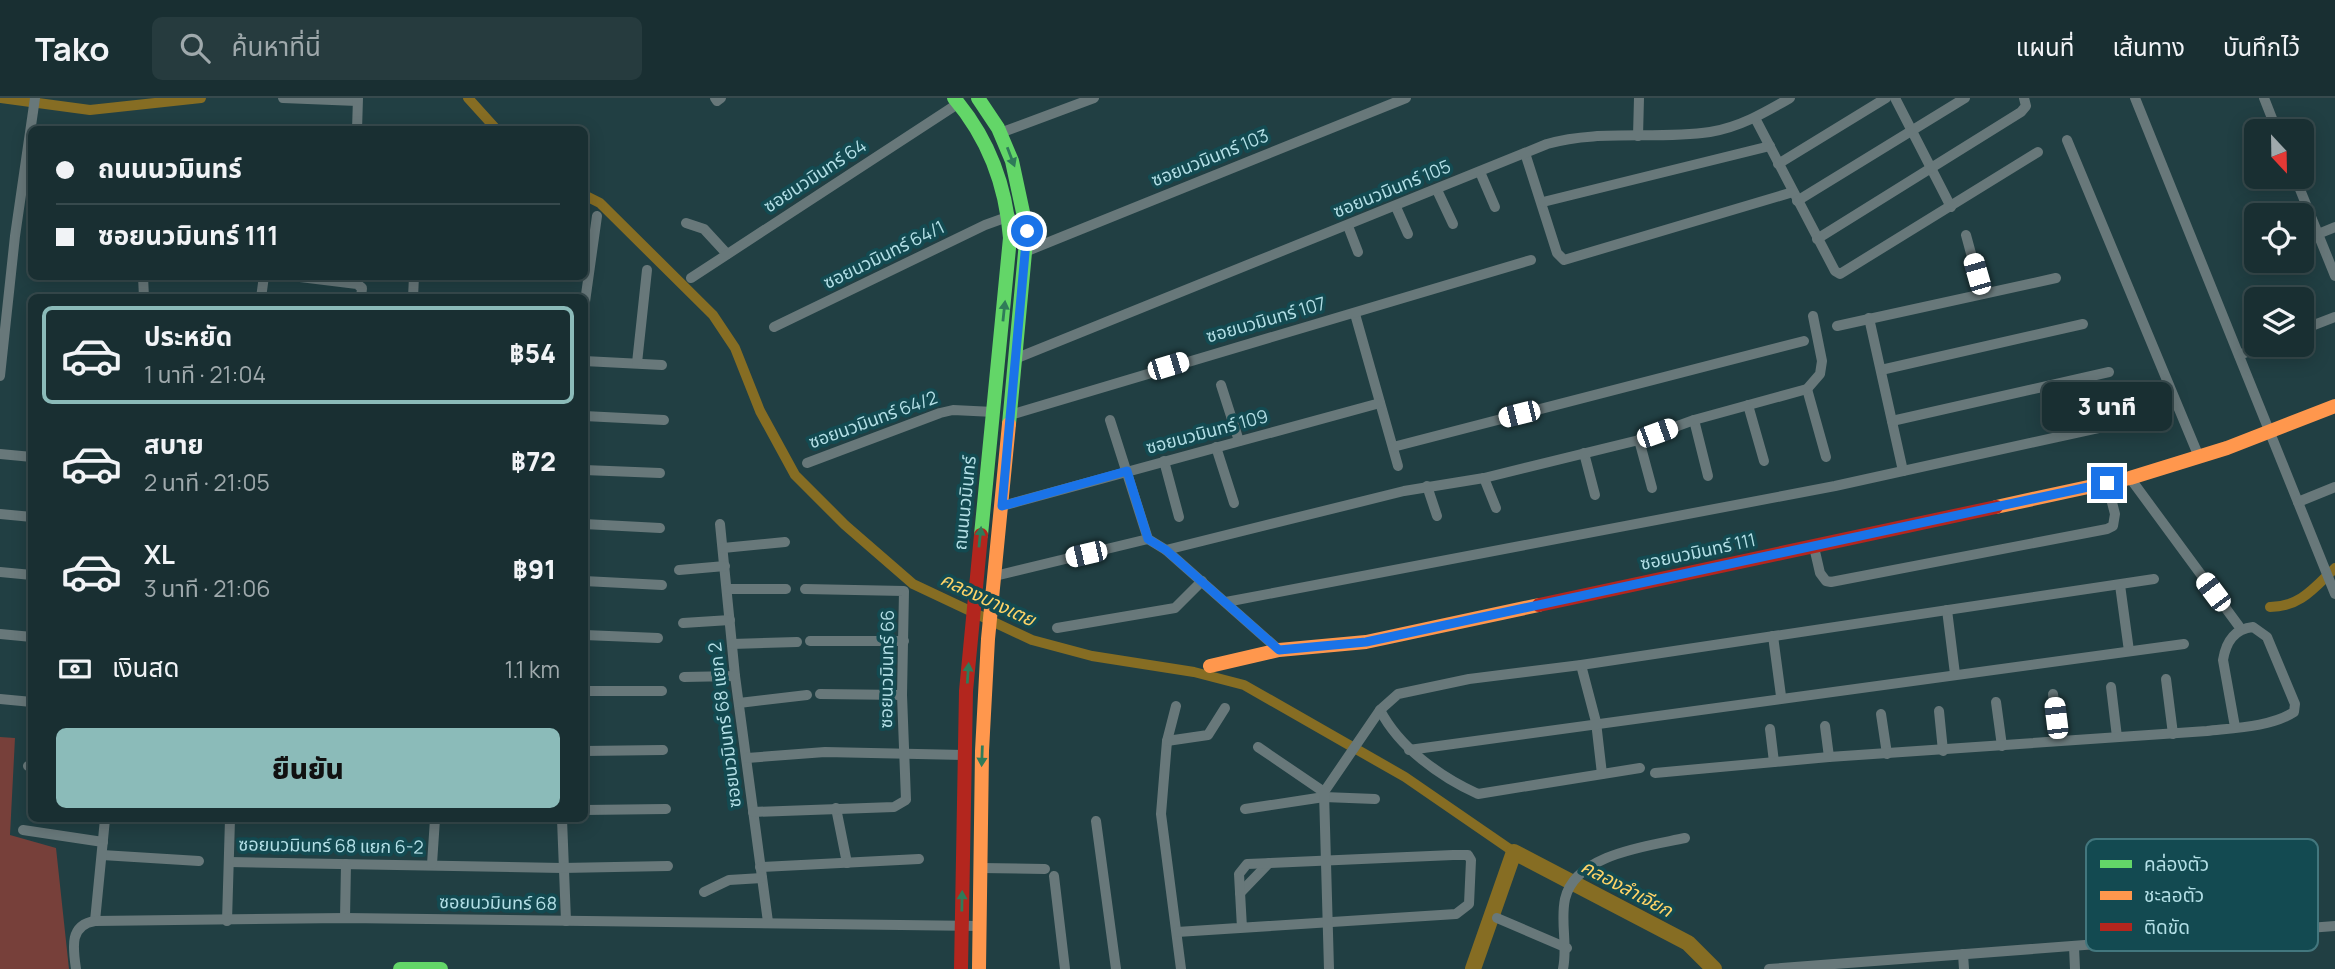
<!DOCTYPE html>
<html lang="th">
<head>
<meta charset="utf-8">
<style>
	body { margin:0; font-family:Manrope,"Noto Sans Thai",sans-serif; background:#263b3e; color:#f1f3f6; height:100vh; display:flex; flex-direction:column; font-size:26px; white-space:nowrap }
	* { box-sizing:border-box; margin:0 }
	p { font-size:23px; color:#9fa9ac }
	.icon { flex:none; width:38px; height:38px; fill:none; stroke:currentColor; stroke-width:2; stroke-linecap:round; stroke-linejoin:round }
	.map { position:relative; flex:1; overflow:hidden }
	.details { position:absolute; left:28px; top:196px; width:560px; height:528px; display:flex; flex-direction:column; background:#192f32; border-radius:10px; box-shadow:0 4px 18px #0003,0 0 0 2px #374a4d }
	.details>* { flex:none }
	.hud { position:absolute; left:28px; top:28px; width:560px; height:154px; border-radius:10px; box-shadow:0 4px 18px #0003,0 0 0 2px #374a4d; display:grid; align-content:center; height:154px; padding:0 28px; background:#192f32 }
	.needle { width:46px; rotate:158deg }
	.fabs { position:absolute; left:2244px; top:21px; display:grid; gap:14px }
	.fabs a { display:grid; place-items:center; width:70px; height:70px; border-radius:10px; background:#192f32; box-shadow:0 4px 18px #0003,0 0 0 2px #374a4d; font-size:35px }
	.end { position:absolute; width:32px; height:32px; margin:-16px; border:9px solid #1a73e8; background:#fff; box-shadow:0 0 0 4px #fff }
	.from { border-radius:50% }
	.bubble { position:absolute; height:49px; border-radius:10px; background:#192f32; box-shadow:0 4px 18px #0003,0 0 0 2px #374a4d; font-size:23px; font-weight:800; line-height:49px; text-align:center }
	.car { position:absolute; width:21px; height:42px; margin:-21px -10px; border-radius:9px; box-shadow:0 0 5px 2px #0007; background:linear-gradient(#fff 24%,#345 0 40%,#fff 0 76%,#345 0 86%,#fff 0) }
	.hud b { display:flex; align-items:center; gap:24px; height:66px; font-size:26px }
	.hud b+b { border-top:2px solid #374a4d }
	.hud i { width:18px; height:18px; background:#f1f3f6 }
	ul { padding:12px 0 0; list-style:none }
	li { display:flex; align-items:center; gap:21px; height:98px; margin:0 14px 10px; padding:0 14px; border:4px solid transparent; border-radius:10px }
	li div { flex:1 }
	li b { display:block; font-size:26px }
	li em { font-style:normal; font-weight:800 }
	li.active { border-color:#8bbbb9 }
	li>.icon { width:63px; height:63px; stroke-width:1.5 }
	.pay { display:flex; align-items:center; gap:18px; height:77px; padding:0 28px; font-size:26px }
	.pay p { margin-inline-start:auto }
	.primary-button { display:flex; gap:14px; margin-top:auto; padding:14px 28px }
	.primary-button a { flex:1; height:80px; border-radius:10px; background:#8bbbb9; color:#111; font-size:28px; font-weight:800; line-height:80px; text-align:center }
	header { display:flex; align-items:center; gap:42px; box-sizing:border-box; height:98px; padding:0 35px; background:#192f32; border-bottom:2px solid #374a4d }
	header strong { font-size:33px }
	nav { display:flex; gap:38px; margin-inline-start:auto; font-size:24px }
	.search { width:490px; height:63px; background:#263b3e; display:flex; align-items:center; gap:18px; box-sizing:border-box; padding:0 24px; border-radius:10px; color:#9fa9ac; font-size:26px }
	.map>svg:first-child { display:block }
	.green { fill:#77403a }
	.lines { fill:none; stroke-linecap:round; stroke-linejoin:round }
	.canal { stroke:#866d23; stroke-width:10 }
	.river { stroke:#866d23; stroke-width:16 }
	.street { stroke:#68787a; stroke-width:10 }
	.fast { stroke:#63d668; stroke-width:14 }
	.slow { stroke:#ff974d; stroke-width:14 }
	.jam { stroke:#b3261e; stroke-width:14 }
	.oneway { fill:#2f7b59 }
	.route { stroke:#1a73e8; stroke-width:9 }
	.labels { text-anchor:middle; stroke-width:7; stroke-linejoin:round; paint-order:stroke }
	.street-label { font-size:18px; fill:#b3dfe6; stroke:#134a51 }
	.water-label { font-size:19px; font-style:italic; fill:#fed468; stroke:#134a51 }
	.key { fill:#134a51; stroke:#43777e; stroke-width:2 }
	.key-label { font-size:19px; fill:#b3dfe6 }
</style>
</head>
<body>
<header>
<strong>Tako</strong>
<div class="search"><svg class="icon" aria-label="search" viewBox="0 0 24 24"><circle cx="10" cy="10" r="6"/><path d="M15 15l6 6"/></svg>ค้นหาที่นี่</div>
<nav><a>แผนที่</a><a>เส้นทาง</a><a>บันทึกไว้</a></nav>
</header>
<div class="map">
<svg width="2335" height="871" viewBox="0 0 2335 871">
	<rect width="100%" height="100%" fill="#213f43"/>
	<polygon class="green" points="0,639 15,640 10,737 56,750 69,871 0,871"/>
	<g class="lines">
		<g class="canal">
			<polyline points="1,0 90,12 201,0"/>
			<polyline points="468,0 497,32"/>
			<polyline points="584,97 600,105 713,217 735,250 760,313 795,377 845,427 913,486 1032,542 1092,558 1194,574 1244,587 1405,679 1514,754"/>
			<path d="M2270,509C2300,509 2314,490 2335,470"/>
		</g>
		<polyline class="river" points="1473,871 1514,754 1688,845 1714,871"/>
		<g class="street">
			<polyline points="283,0 357,3"/>
			<polyline points="715,0 717,3 721,0"/>
			<polyline points="1895,0 1951,109"/>
			<polyline points="2135,0 2335,496"/>
			<polyline points="2264,0 2277,33"/>
			<polyline points="1755,20 1835,173 1840,176 2038,54"/>
			<polyline points="357,32 358,0"/>
			<polyline points="1000,35 1094,0"/>
			<polyline points="1638,38 1639,0"/>
			<polyline points="2067,42 2199,359"/>
			<polyline points="1525,55 1557,155 1564,162 1793,94"/>
			<polyline points="1778,66 1886,0"/>
			<polyline points="1480,74 1495,109"/>
			<polyline points="2295,79 2335,178"/>
			<polyline points="1437,92 1453,126"/>
			<polyline points="1797,103 1965,0"/>
			<polyline points="1543,104 1770,48"/>
			<polyline points="1396,109 1408,136"/>
			<polyline points="686,125 704,131 727,156"/>
			<polyline points="1348,128 1358,154"/>
			<polyline points="2318,136 2335,129"/>
			<polyline points="1966,137 1982,196"/>
			<polyline points="1817,141 2021,14 2026,8 2024,0"/>
			<polyline points="1027,153 1406,0"/>
			<polyline points="143,178 144,200"/>
			<polyline points="292,178 357,186 362,190 361,200"/>
			<polyline points="691,180 959,5"/>
			<polyline points="261,200 264,178"/>
			<polyline points="413,200 414,178"/>
			<polyline points="584,211 597,118"/>
			<polyline points="1355,216 1398,368"/>
			<polyline points="1869,220 1903,373"/>
			<polyline points="1837,228 2056,180"/>
			<polyline points="774,229 985,127 1010,118"/>
			<polyline points="2301,232 2335,219"/>
			<polyline points="2239,257 2265,247"/>
			<path d="M1017,260L1547,46C1599,31 1656,42 1710,34C1740,29 1764,15 1790,0"/>
			<polyline points="584,263 662,267"/>
			<polyline points="637,265 647,172"/>
			<polyline points="1881,272 2083,226"/>
			<polyline points="0,278 15,138 35,0"/>
			<polyline points="1221,287 1239,343"/>
			<polyline points="1807,291 1826,359"/>
			<polyline points="1748,307 1764,363"/>
			<polyline points="1010,317 1531,162"/>
			<polyline points="584,318 664,322"/>
			<polyline points="1110,322 1148,441"/>
			<polyline points="1694,322 1708,378"/>
			<polyline points="1892,323 2109,274"/>
			<polyline points="1639,342 1652,390"/>
			<polyline points="1216,349 1234,405"/>
			<polyline points="1393,349 1804,243"/>
			<polyline points="1584,355 1595,397"/>
			<polyline points="0,356 32,359"/>
			<polyline points="1164,363 1179,419"/>
			<polyline points="807,365 940,315 953,312 994,314"/>
			<polyline points="584,372 660,375"/>
			<polyline points="1484,380 1496,410"/>
			<polyline points="2130,380 2241,531"/>
			<polyline points="1427,388 1437,418"/>
			<polyline points="2298,404 2335,389"/>
			<polyline points="1002,408 1380,305"/>
			<polyline points="0,416 32,419"/>
			<polyline points="584,426 660,430"/>
			<polyline points="720,426 735,578 768,824"/>
			<polyline points="1814,449 1820,475 1826,483 1831,484 2107,431 2113,428 2115,416 2107,385"/>
			<polyline points="723,450 785,444"/>
			<polyline points="1166,452 1404,393 1484,380 1639,342 1694,322 1807,291 1820,276 1822,263 1813,218"/>
			<polyline points="679,472 725,468"/>
			<polyline points="0,474 32,477"/>
			<polyline points="995,478 1148,441 1166,452 1279,552"/>
			<polyline points="584,483 662,487"/>
			<polyline points="2120,487 2129,553"/>
			<polyline points="728,491 786,491"/>
			<polyline points="1226,504 1835,388 2135,322"/>
			<polyline points="1947,512 1955,576"/>
			<polyline points="683,525 730,522"/>
			<polyline points="1057,530 1175,510 1202,483"/>
			<polyline points="0,536 32,539"/>
			<polyline points="584,537 658,540"/>
			<polyline points="1773,538 1781,598"/>
			<polyline points="810,543 904,543"/>
			<polyline points="732,546 797,544"/>
			<polyline points="1581,567 1596,624 1602,676"/>
			<polyline points="684,579 735,578"/>
			<polyline points="2166,581 2173,636"/>
			<polyline points="2111,589 2117,639"/>
			<polyline points="584,593 662,593"/>
			<polyline points="820,596 902,597"/>
			<polyline points="2053,596 2059,643"/>
			<polyline points="0,601 32,604"/>
			<polyline points="1996,604 2002,648"/>
			<polyline points="739,605 807,597"/>
			<polyline points="1176,608 1167,643 1161,716 1181,871"/>
			<polyline points="1939,613 1943,653"/>
			<polyline points="1881,616 1887,656"/>
			<polyline points="1825,628 1829,659"/>
			<polyline points="1770,631 1774,664"/>
			<polyline points="1167,643 1208,637 1225,610"/>
			<polyline points="1258,649 1324,694"/>
			<polyline points="1409,652 2184,546"/>
			<polyline points="584,653 663,652"/>
			<polyline points="747,660 825,654 964,657"/>
			<polyline points="28,668 32,669"/>
			<path d="M1640,670L1478,696C1440,679 1399,649 1380,612L1398,596L1469,581L1581,567L2154,481"/>
			<path d="M1655,675L1829,659L2207,633C2233,630 2271,629 2294,614L2295,606L2267,539L2253,529C2234,531 2226,544 2223,562L2235,629"/>
			<polyline points="836,710 847,765"/>
			<polyline points="1245,711 1324,699 1375,701"/>
			<polyline points="584,712 666,711"/>
			<polyline points="753,714 894,709 906,702 902,597 904,493 805,491"/>
			<polyline points="562,721 566,823"/>
			<polyline points="1096,723 1116,871"/>
			<polyline points="23,732 103,744"/>
			<polyline points="102,757 199,763"/>
			<polyline points="229,764 562,770 668,768"/>
			<polyline points="432,766 435,721"/>
			<polyline points="760,769 919,761"/>
			<polyline points="980,770 1045,771"/>
			<polyline points="1054,778 1065,871"/>
			<polyline points="704,794 729,782 762,780"/>
			<polyline points="1240,795 1269,765"/>
			<polyline points="345,820 346,766"/>
			<polyline points="1497,820 1567,850"/>
			<polyline points="95,823 105,721"/>
			<polyline points="227,823 230,721"/>
			<polyline points="1177,834 1456,816 1469,806 1471,762 1468,757 1453,757 1247,766 1239,776 1242,830"/>
			<polyline points="2074,849 2075,871"/>
			<polyline points="1963,856 1964,871"/>
			<path d="M76,871C73,850 69,827 95,823L345,820L980,828"/>
			<polyline points="1329,871 1324,694 1380,612"/>
			<path d="M1563,871C1568,847 1560,824 1565,801C1575,756 1648,748 1685,740"/>
			<polyline points="1769,871 2335,828"/>
		</g>
		<g class="fast">
			<path d="M954,0C989,41 1006,87 1010,140L981,437"/>
			<polyline points="978,0 998,30 1012,63 1027,133 1009,326"/>
			<polyline points="400,871 441,871"/>
		</g>
		<g class="slow">
			<polyline points="1996,409 2130,380 2227,350 2335,308"/>
			<polyline points="1210,568 1279,552 1366,544 1539,507"/>
			<polyline points="979,871 982,653 988,541 1009,326"/>
		</g>
		<g class="jam">
			<polyline points="1539,507 1996,409"/>
			<polyline points="961,871 966,593 981,437"/>
		</g>
	</g>
	<defs><path id="oneway-solid" d="M-6-.8H1V-3.2L6.5 0L1 3.2V.8H-6Z" transform="scale(1.75)"/></defs>
	<g class="oneway">
		<use href="#oneway-solid" transform="translate(1011 59) rotate(69)"/>
		<use href="#oneway-solid" transform="translate(1004 213) rotate(-84)"/>
		<use href="#oneway-solid" transform="translate(980 439) rotate(-84)"/>
		<use href="#oneway-solid" transform="translate(968 575) rotate(-86)"/>
		<use href="#oneway-solid" transform="translate(982 658) rotate(92)"/>
		<use href="#oneway-solid" transform="translate(962 803) rotate(-89)"/>
	</g>
	<g class="lines">
		<polyline class="route" points="1027,133 1002,408 1127,373 1148,441 1166,452 1279,552 1366,544 2107,385"/>
	</g>
	<g class="labels">
		<g class="street-label">
			<text transform="translate(1210 60) rotate(-22)" y="6">ซอยนวมินทร์ 103</text>
			<text transform="translate(815 78) rotate(-33)" y="6">ซอยนวมินทร์ 64</text>
			<text transform="translate(1392 91) rotate(-22)" y="6">ซอยนวมินทร์ 105</text>
			<text transform="translate(884 157) rotate(-26)" y="6">ซอยนวมินทร์ 64/1</text>
			<text transform="translate(1266 222) rotate(-16)" y="6">ซอยนวมินทร์ 107</text>
			<text transform="translate(873 322) rotate(-20)" y="6">ซอยนวมินทร์ 64/2</text>
			<text transform="translate(1207 334) rotate(-15)" y="6">ซอยนวมินทร์ 109</text>
			<text transform="translate(965 405) rotate(-84)" y="6">ถนนนวมินทร์</text>
			<text transform="translate(1698 454) rotate(-12)" y="6">ซอยนวมินทร์ 111</text>
			<text transform="translate(887 571) rotate(-89)" y="6">ซอยนวมินทร์ 66</text>
			<text transform="translate(725 627) rotate(-97)" y="6">ซอยนวมินทร์ 68 แยก 2</text>
			<text transform="translate(331 748) rotate(1)" y="6">ซอยนวมินทร์ 68 แยก 6-2</text>
			<text transform="translate(498 805) rotate(1)" y="6">ซอยนวมินทร์ 68</text>
		</g>
		<g class="water-label">
			<text transform="translate(988 501) rotate(25)" y="7">คลองบางเตย</text>
			<text transform="translate(1627 790) rotate(28)" y="7">คลองลำเจียก</text>
		</g>
	</g>
	<rect x="2086" y="741" width="232" height="112" rx="10" class="key"/>
	<rect x="2100" y="762" width="32" height="8" fill="#63d668"/>
	<rect x="2100" y="793" width="32" height="9" fill="#ff974d"/>
	<rect x="2100" y="825" width="32" height="8" fill="#b3261e"/>
	<g class="key-label">
		<text x="2144" y="773">คล่องตัว</text>
		<text x="2144" y="804">ชะลอตัว</text>
		<text x="2144" y="836">ติดขัด</text>
	</g>
</svg>
<div class="fabs">
<a><svg class="needle" viewBox="-14 -14 28 28"><path d="M0-13l5 13h-10z" fill="#e53935"/><path d="M0 13l5-13h-10z" fill="#9fa9ac"/></svg></a>
<a><svg class="icon" aria-label="locate" viewBox="0 0 24 24"><circle cx="12" cy="12" r="6"/><path d="M12 2v4M12 18v4M2 12h4M18 12h4"/></svg></a>
<a><svg class="icon" aria-label="layers" viewBox="0 0 24 24"><path d="M12 4l9 5-9 5-9-5zM3 14l9 5 9-5"/></svg></a>
</div>
<i class="end from" style="left:1027px;top:133px"></i>
<i class="end" style="left:2107px;top:385px"></i>
<div class="bubble" style="left:2042px;top:284px;width:130px">3 นาที</div>
<i class="car" style="left:1977px;top:176px;rotate:344deg"></i>
<i class="car" style="left:1168px;top:268px;rotate:73deg"></i>
<i class="car" style="left:1519px;top:316px;rotate:256deg"></i>
<i class="car" style="left:1657px;top:335px;rotate:70deg"></i>
<i class="car" style="left:1086px;top:456px;rotate:257deg"></i>
<i class="car" style="left:2213px;top:494px;rotate:323deg"></i>
<i class="car" style="left:2056px;top:620px;rotate:353deg"></i>
<div class="hud">
<b><i class="from"></i>ถนนนวมินทร์</b>
<b><i></i>ซอยนวมินทร์ 111</b>
</div>
<section class="details">
<ul>
<li class="active"><svg class="icon" aria-label="car" viewBox="0 0 24 24"><path d="M5 17H2v-5l4-1 3-4h7l3 4 3 1v5h-3M9 17h6M6 11h13"/><circle cx="7" cy="17" r="2"/><circle cx="17" cy="17" r="2"/></svg><div><b>ประหยัด</b><p>1 นาที · 21:04</p></div><em>฿54</em></li>
<li><svg class="icon" aria-label="car" viewBox="0 0 24 24"><path d="M5 17H2v-5l4-1 3-4h7l3 4 3 1v5h-3M9 17h6M6 11h13"/><circle cx="7" cy="17" r="2"/><circle cx="17" cy="17" r="2"/></svg><div><b>สบาย</b><p>2 นาที · 21:05</p></div><em>฿72</em></li>
<li><svg class="icon" aria-label="car" viewBox="0 0 24 24"><path d="M5 17H2v-5l4-1 3-4h7l3 4 3 1v5h-3M9 17h6M6 11h13"/><circle cx="7" cy="17" r="2"/><circle cx="17" cy="17" r="2"/></svg><div><b>XL</b><p>3 นาที · 21:06</p></div><em>฿91</em></li>
</ul>
<div class="pay"><svg class="icon" aria-label="cash" viewBox="0 0 24 24"><path d="M3 7h18v10H3z"/><circle cx="12" cy="12" r="2"/></svg>เงินสด<p>1.1 km</p></div>
<div class="primary-button"><a>ยืนยัน</a></div>
</section>
</div>
</body>
</html>
